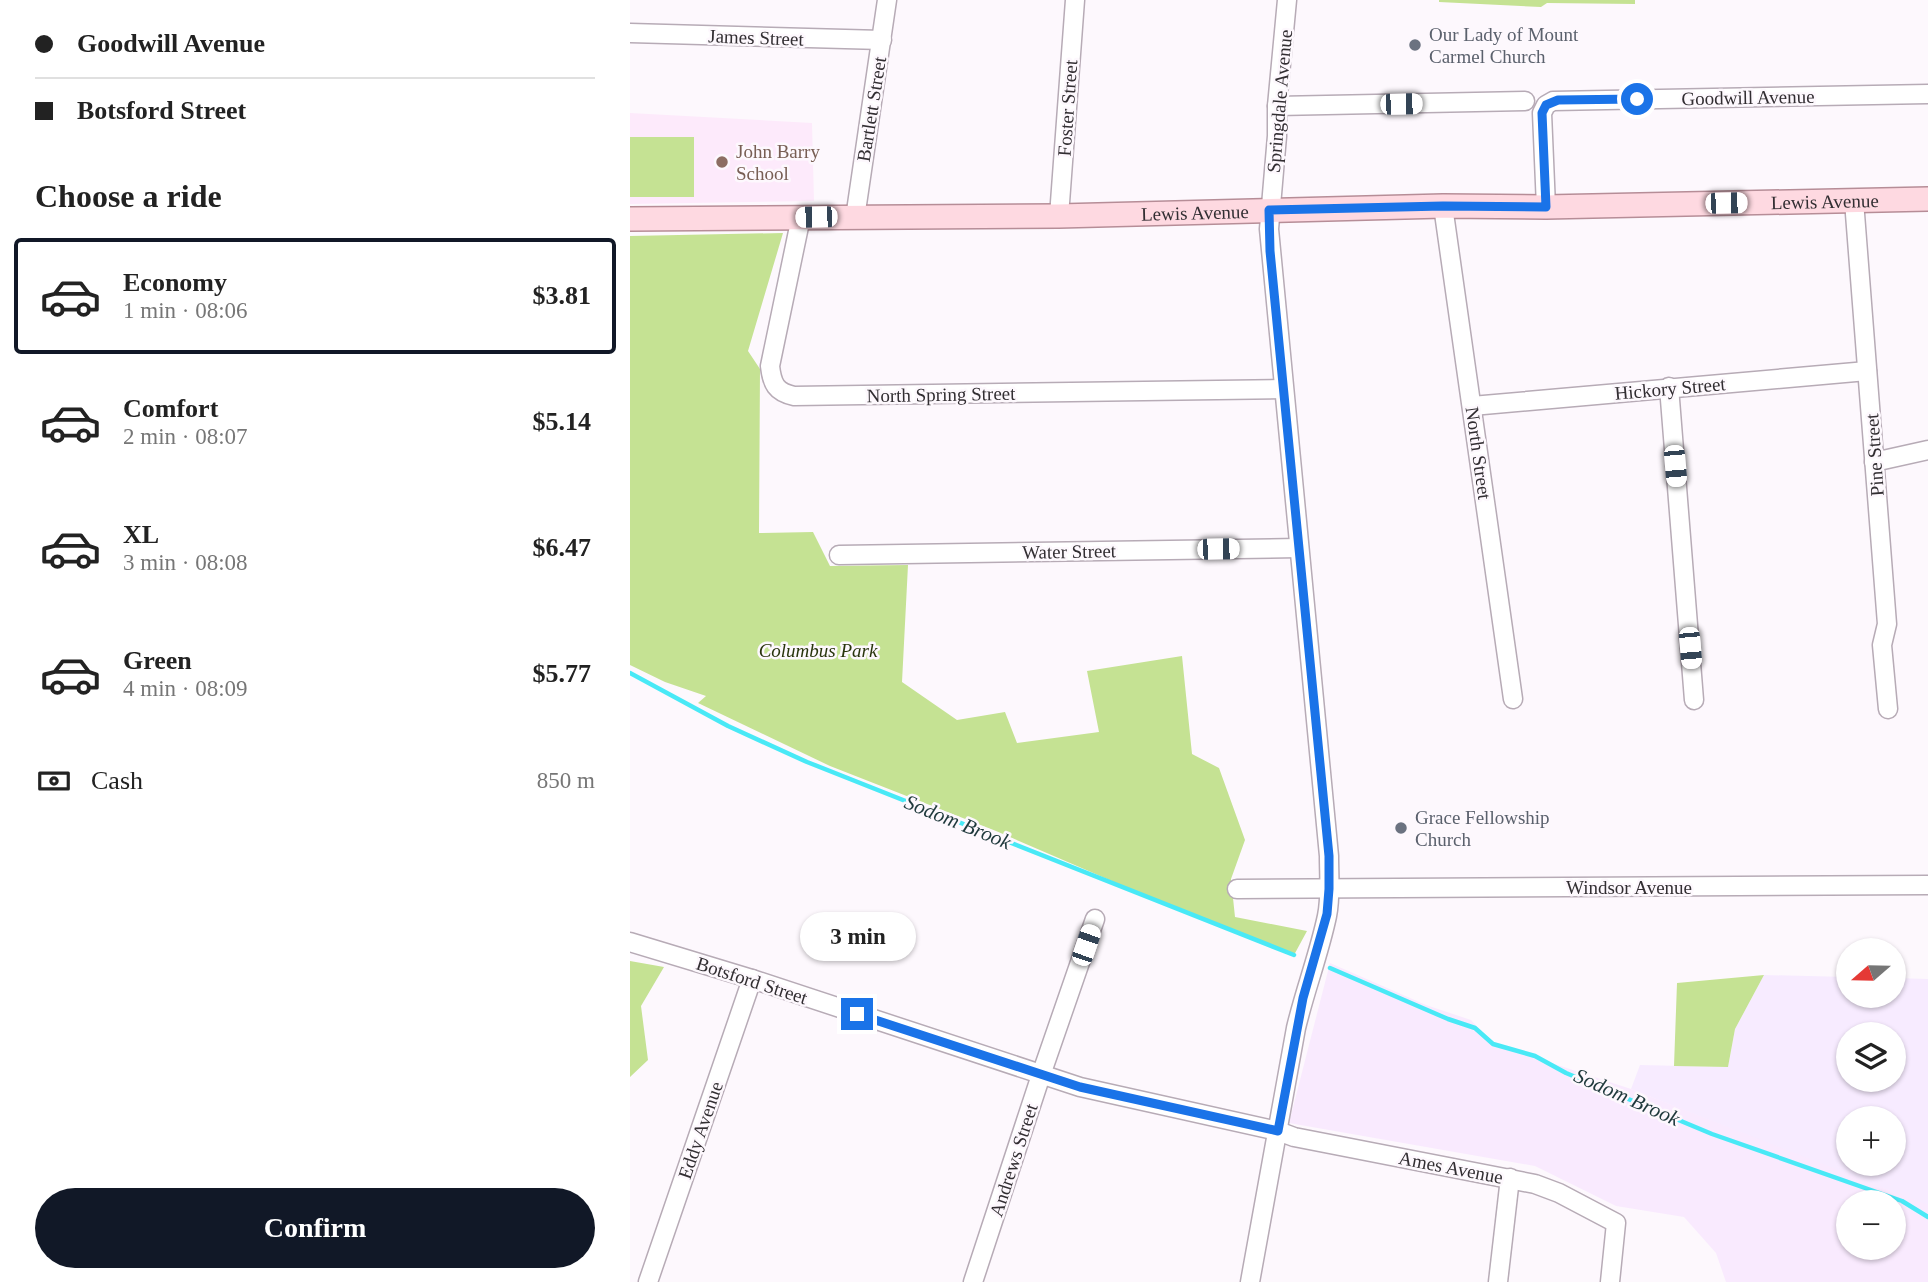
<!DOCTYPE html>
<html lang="en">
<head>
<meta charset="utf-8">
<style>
	body { margin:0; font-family:"Times New Roman",serif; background:#f2f2f2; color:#222; height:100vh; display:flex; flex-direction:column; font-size:26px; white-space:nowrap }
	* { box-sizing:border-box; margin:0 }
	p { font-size:23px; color:#767676 }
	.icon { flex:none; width:38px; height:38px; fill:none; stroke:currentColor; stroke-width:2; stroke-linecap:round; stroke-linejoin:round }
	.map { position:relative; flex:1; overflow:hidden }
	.side { display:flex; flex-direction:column; background:#fff; width:630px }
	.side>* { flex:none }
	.banner { display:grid; align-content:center; height:154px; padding:0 35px; background:#fff }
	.needle { width:46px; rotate:250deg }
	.buttons { position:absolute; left:1206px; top:938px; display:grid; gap:14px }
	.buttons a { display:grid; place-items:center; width:70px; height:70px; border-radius:50%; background:#fff; box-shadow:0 2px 5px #0004; font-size:35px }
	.end { position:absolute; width:32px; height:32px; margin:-16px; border:9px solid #1a73e8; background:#fff; box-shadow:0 0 0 4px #fff }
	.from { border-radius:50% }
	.bubble { position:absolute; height:49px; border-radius:24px; background:#fff; box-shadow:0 2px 5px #0004; font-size:23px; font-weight:600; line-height:49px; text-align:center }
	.car { position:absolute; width:21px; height:42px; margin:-21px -10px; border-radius:9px; box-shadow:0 0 5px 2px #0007; background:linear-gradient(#fff 24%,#345 0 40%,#fff 0 76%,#345 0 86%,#fff 0) }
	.banner b { display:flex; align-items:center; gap:24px; height:66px; font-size:26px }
	.banner b+b { border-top:2px solid #e0e0e0 }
	.banner i { width:18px; height:18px; background:#222 }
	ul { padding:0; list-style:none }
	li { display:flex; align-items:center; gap:21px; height:116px; margin:0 14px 10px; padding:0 21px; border:4px solid transparent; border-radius:7px }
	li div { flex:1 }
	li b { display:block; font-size:26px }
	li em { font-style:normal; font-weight:600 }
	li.current { border-color:#111827 }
	li>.icon { width:63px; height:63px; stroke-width:1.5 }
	h2 { padding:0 35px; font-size:32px; line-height:84px }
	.pay { display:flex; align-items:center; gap:18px; height:77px; padding:0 35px; font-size:26px }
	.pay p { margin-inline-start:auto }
	.primary-button { display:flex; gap:14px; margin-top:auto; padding:14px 35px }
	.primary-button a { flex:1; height:80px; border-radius:42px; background:#111827; color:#fff; font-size:28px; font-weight:600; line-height:80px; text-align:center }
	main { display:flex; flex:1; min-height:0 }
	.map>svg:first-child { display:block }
	.commercial { fill:#f7ebff; fill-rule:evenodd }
	.industrial { fill:#f9eafe; fill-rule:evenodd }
	.built { fill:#fdeafb }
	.green { fill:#c5e293 }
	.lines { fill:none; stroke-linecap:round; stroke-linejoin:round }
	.stream { stroke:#49e9f6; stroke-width:4.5 }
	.minor-casing { stroke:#b7abb6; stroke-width:21 }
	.major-casing { stroke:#b68d97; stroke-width:26 }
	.minor { stroke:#fff; stroke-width:18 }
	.major { stroke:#fed9e1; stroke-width:23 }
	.route { stroke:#1a73e8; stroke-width:9 }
	.worship-dot { fill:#6b7280; stroke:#fdf8fd; stroke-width:2.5 }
	.education-dot { fill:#8d6e63; stroke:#fdf8fd; stroke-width:2.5 }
	.labels { text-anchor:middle; stroke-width:5; stroke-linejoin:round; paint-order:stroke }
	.worship-label { font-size:19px; fill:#5b616d; stroke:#fdf8fd; text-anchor:start }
	.street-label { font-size:19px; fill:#322e32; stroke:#fdf8fd }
	.education-label { font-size:19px; fill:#785e54; stroke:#fdf8fd; text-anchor:start }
	.park-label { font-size:19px; font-style:italic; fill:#29350d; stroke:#fdf8fd }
	.water-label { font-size:21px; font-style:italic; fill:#1f393c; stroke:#fdf8fd }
</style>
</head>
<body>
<main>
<section class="side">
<div class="banner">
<b><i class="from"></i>Goodwill Avenue</b>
<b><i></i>Botsford Street</b>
</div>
<h2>Choose a ride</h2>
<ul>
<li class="current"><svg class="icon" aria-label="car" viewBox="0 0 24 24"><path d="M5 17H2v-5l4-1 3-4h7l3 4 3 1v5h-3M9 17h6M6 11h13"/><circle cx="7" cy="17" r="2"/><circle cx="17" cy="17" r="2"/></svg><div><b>Economy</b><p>1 min · 08:06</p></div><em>$3.81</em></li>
<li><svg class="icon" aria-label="car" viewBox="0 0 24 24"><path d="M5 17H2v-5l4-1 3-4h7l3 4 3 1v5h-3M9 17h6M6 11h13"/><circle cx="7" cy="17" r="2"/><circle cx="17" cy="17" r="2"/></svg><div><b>Comfort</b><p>2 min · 08:07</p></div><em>$5.14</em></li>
<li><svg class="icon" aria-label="car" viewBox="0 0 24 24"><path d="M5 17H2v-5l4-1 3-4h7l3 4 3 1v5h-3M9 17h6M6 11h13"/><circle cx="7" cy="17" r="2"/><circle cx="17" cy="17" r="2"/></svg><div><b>XL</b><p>3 min · 08:08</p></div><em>$6.47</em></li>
<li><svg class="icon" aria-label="car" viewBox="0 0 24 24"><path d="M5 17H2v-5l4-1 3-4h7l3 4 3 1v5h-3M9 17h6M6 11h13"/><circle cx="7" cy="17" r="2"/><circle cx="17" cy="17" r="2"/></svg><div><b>Green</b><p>4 min · 08:09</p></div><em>$5.77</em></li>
</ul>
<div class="pay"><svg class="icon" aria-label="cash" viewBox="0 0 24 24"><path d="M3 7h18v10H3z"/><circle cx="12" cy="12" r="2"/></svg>Cash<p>850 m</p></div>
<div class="primary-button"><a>Confirm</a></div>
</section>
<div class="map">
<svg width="1298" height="1282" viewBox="0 0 1298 1282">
	<rect width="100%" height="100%" fill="#fdf8fd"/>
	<path class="commercial" d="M1134,975L1218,977V996H1264V978L1298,979V1207L1001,1089L1010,1065L1098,1067L1105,1029ZM1218,1034H1264V1080H1218ZM1218,1118H1264V1164H1218Z"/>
	<path class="industrial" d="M700,963L796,1005L841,1020L863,1044L1001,1089L1298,1205V1282H1096L1086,1253L1054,1217L986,1206L905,1166L659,1123ZM1218,1202H1264V1248H1218Z"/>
	<polygon class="built" points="0,113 182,123 184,201 0,204"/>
	<g class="green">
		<polygon points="809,0 1005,0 1005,4 917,3 911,7 809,2"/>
		<rect x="0" y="137" width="64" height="60"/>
		<polygon points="153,233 118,351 130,369 129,533 183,532 200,566 278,565 272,682 327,720 375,712 387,743 469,732 457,671 552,656 562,754 589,768 615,840 601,879 605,917 677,931 664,955 526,900 366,831 200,766 68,703 76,696 35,682 0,665 0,236"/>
		<polygon points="0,961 34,967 11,1006 18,1060 0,1077"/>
		<polygon points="1134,975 1105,1029 1098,1067 1044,1066 1047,983"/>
	</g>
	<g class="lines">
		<g class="stream">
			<polyline points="0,673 98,726 177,762 664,955"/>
			<polyline points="700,968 818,1019 845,1028 863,1044 905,1056 936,1073 1082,1134 1272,1201 1298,1217"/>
		</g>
		<g class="minor-casing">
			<g id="minor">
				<polyline points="0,33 252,40"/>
				<polyline points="647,106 895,101"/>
				<polyline points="1224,201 1257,624 1252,645 1258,709"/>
				<polyline points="813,206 883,699"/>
				<polyline points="916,207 912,113 916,105 923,101 1298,94"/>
				<polyline points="429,216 445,0"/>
				<path d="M171,217L140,366C142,384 146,392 164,396L653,389"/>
				<polyline points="225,218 257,0"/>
				<polyline points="1039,387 1064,700"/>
				<polyline points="842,406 1237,371"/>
				<polyline points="1244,462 1298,450"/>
				<polyline points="209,555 669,548"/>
				<polyline points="607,889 1298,885"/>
				<polyline points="0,942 122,979 450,1087 648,1131 664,1137 905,1184 929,1193 986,1223 980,1282"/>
				<polyline points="18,1282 122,979"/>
				<polyline points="343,1282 411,1075 465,919"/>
				<path d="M620,1282L666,1028C675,990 689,954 697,916C701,897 699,876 699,856L639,229L647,136V106L657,0"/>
				<polyline points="868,1282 880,1178"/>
			</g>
		</g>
		<g class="major-casing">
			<g id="major">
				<path id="s1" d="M0,219L429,216L813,206L916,207L1298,199"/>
			</g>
		</g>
		<use href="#minor" class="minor"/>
		<use href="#major" class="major"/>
	</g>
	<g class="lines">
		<polyline class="route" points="227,1014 450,1087 648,1131 673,998 697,914 699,889 699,856 640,251 639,210 813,206 916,207 912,113 916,105 928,100 1007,99"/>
	</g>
	<g class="worship-dot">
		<circle cx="785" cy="45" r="7"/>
		<circle cx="771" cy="828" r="7"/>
	</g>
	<circle class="education-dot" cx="92" cy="162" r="7"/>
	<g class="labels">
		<g class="worship-label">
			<text x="799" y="41">Our Lady of Mount<tspan x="799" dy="22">Carmel Church</tspan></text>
			<text x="785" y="824">Grace Fellowship<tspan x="785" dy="22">Church</tspan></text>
		</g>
		<g class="street-label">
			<text transform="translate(126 37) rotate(2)" y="7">James Street</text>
			<text transform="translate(1118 97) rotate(-1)" y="7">Goodwill Avenue</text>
			<text transform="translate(649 101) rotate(-85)" y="7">Springdale Avenue</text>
			<text transform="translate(437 108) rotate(-86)" y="7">Foster Street</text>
			<text transform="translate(241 109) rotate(-81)" y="7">Bartlett Street</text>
			<text dy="7" stroke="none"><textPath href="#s1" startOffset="1195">Lewis Avenue</textPath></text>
			<text dy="7" stroke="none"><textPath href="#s1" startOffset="565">Lewis Avenue</textPath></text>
			<text transform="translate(1040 388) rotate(-5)" y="7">Hickory Street</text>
			<text transform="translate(311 394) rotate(-1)" y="7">North Spring Street</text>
			<text transform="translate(849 453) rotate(82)" y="7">North Street</text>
			<text transform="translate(1244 455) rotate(-94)" y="7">Pine Street</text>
			<text transform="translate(439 551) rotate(-1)" y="7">Water Street</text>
			<text x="999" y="894">Windsor Avenue</text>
			<text transform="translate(122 980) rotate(18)" y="7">Botsford Street</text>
			<text transform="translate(70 1130) rotate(-71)" y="7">Eddy Avenue</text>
			<text transform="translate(383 1160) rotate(-72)" y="7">Andrews Street</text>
			<text transform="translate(821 1167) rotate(11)" y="7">Ames Avenue</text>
		</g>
		<g class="education-label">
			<text x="106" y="158">John Barry<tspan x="106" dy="22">School</tspan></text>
		</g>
		<g class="park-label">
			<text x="188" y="657">Columbus Park</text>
		</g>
		<g class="water-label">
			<text transform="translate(328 822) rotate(22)" y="7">Sodom Brook</text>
			<text transform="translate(997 1097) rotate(24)" y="7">Sodom Brook</text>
		</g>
	</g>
</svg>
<div class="buttons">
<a><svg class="needle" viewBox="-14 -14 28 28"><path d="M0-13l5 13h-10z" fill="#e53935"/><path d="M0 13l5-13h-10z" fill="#767676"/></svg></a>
<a><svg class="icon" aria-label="layers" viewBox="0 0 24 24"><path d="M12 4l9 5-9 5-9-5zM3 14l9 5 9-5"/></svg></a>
<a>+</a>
<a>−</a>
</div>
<i class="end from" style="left:1007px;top:99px"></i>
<i class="end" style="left:227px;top:1014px"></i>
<div class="bubble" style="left:170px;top:912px;width:116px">3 min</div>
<i class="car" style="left:771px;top:104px;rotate:89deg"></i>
<i class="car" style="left:1096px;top:203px;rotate:89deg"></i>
<i class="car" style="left:186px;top:217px;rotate:269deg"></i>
<i class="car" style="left:1045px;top:466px;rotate:175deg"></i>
<i class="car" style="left:588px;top:549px;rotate:89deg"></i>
<i class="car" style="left:1060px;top:648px;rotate:175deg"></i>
<i class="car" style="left:456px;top:945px;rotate:19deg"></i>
</div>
</main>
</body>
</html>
